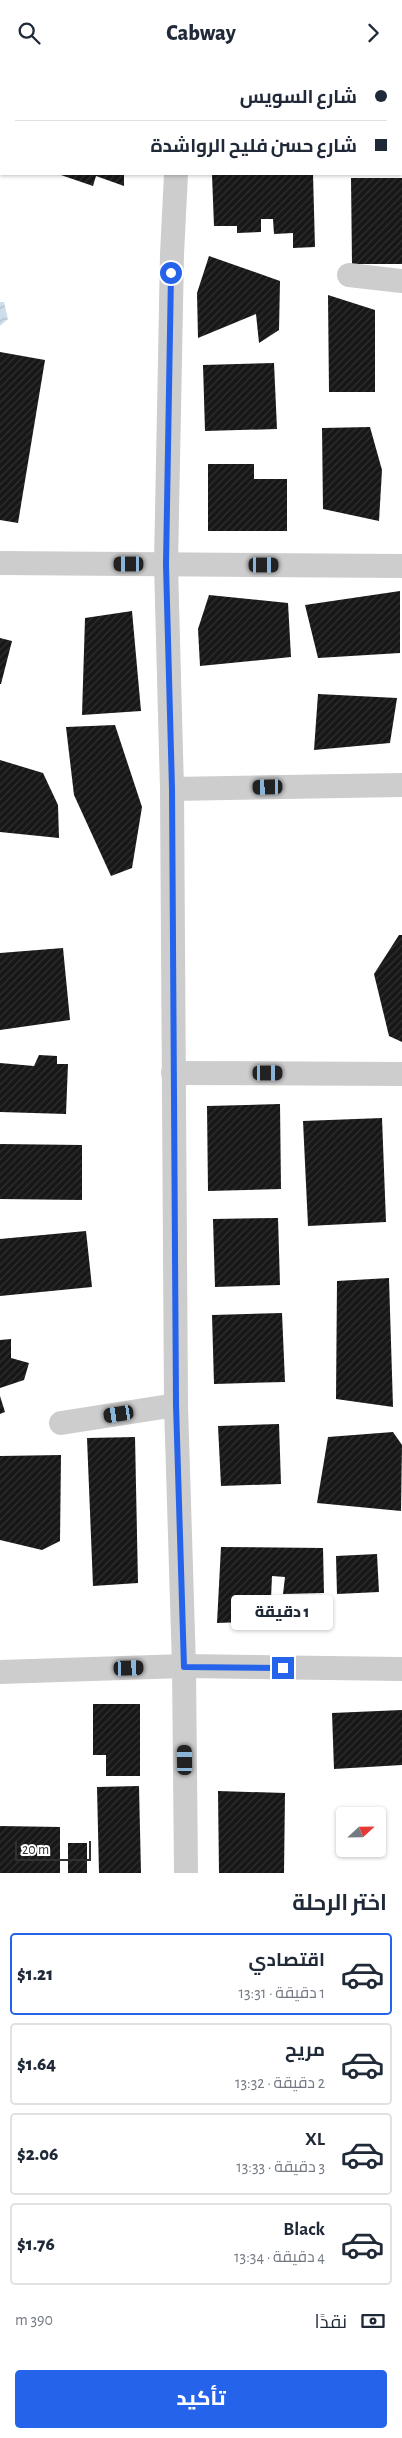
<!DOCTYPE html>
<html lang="ar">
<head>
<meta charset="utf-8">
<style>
	body { margin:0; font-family:"Alegreya Sans",Cairo,sans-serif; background:#f6f6f7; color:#1f2937; direction:rtl; height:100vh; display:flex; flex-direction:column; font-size:19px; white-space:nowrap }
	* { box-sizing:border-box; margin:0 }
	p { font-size:16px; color:#747a83 }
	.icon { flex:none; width:28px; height:28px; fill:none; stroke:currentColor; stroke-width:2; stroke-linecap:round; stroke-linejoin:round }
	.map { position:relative; height:1808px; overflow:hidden; direction:ltr }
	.sheet { display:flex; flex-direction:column; background:#fff; flex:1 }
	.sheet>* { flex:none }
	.banner { position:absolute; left:0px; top:0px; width:402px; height:110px; box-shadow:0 1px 4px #0004; direction:rtl; display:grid; align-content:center; height:110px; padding:0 15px; background:#fff }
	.needle { width:32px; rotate:68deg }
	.buttons { position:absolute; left:336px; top:1742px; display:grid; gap:10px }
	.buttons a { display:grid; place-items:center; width:50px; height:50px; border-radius:5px; background:#fff; box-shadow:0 1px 4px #0004; font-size:25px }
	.scale { position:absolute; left:15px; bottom:12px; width:76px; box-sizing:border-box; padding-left:5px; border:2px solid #303030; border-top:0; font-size:14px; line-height:18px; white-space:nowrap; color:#303030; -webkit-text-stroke:4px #fff; paint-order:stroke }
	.end { position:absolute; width:22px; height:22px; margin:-11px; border:6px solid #2563eb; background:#fff; box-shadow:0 0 0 2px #fff }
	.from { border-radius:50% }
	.bubble { position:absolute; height:35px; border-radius:5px; background:#fff; box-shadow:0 1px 4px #0004; font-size:16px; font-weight:800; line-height:35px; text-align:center; direction:rtl }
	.car { position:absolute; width:15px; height:30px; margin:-15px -8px; border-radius:6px; box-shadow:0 0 4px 1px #0007; background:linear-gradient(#222 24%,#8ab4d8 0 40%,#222 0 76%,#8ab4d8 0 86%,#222 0) }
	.banner b { display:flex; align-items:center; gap:18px; height:48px; font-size:19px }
	.banner b+b { border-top:1px solid #e0e1e3 }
	.banner i { width:12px; height:12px; background:#1f2937 }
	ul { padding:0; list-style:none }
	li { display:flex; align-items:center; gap:15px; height:82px; margin:0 10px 8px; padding:0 5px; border:2px solid #e0e1e3; border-radius:5px }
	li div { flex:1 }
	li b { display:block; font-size:19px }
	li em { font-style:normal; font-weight:800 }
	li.active { border-color:#2563eb }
	li>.icon { width:45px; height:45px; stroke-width:1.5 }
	h2 { padding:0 15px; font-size:22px; line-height:60px }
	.pay { display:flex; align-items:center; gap:12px; height:55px; padding:0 15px; font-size:19px }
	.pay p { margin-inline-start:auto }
	.button { display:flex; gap:10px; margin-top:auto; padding:10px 15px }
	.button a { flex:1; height:58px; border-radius:5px; background:#2563eb; color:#fff; font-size:20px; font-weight:800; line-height:58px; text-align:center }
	header { display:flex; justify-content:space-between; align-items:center; height:65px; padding:0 15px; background:#fff; font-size:22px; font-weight:800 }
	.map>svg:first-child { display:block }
	.water { fill:url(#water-waves) }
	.building { fill:url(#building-hatch) }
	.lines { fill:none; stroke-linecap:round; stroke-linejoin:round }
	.street { stroke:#cdcdcd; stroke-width:24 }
	.route { stroke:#2563eb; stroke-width:6 }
</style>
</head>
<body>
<header><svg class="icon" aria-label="forward" viewBox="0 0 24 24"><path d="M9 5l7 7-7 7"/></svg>Cabway<svg class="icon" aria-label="search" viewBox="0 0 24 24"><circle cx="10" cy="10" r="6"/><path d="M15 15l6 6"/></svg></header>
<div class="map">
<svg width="402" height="1808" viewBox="0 0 402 1808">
	<defs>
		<pattern id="water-waves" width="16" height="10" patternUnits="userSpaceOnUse" patternTransform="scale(1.25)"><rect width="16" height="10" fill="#cddeea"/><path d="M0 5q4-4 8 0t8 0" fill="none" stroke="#b0bfc9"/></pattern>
		<pattern id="building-hatch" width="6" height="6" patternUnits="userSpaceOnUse" patternTransform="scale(1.25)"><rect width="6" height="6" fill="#171717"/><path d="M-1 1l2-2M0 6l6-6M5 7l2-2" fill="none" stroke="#303030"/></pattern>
	</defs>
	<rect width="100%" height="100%" fill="#fff"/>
	<polygon class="water" points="0,237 4,237 8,254 0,261"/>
	<g class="building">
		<polygon points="58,109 124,109 124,121 96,111 93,121"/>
		<polygon points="313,109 315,182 293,183 293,168 274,169 273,154 261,154 261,167 237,168 237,161 214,161 212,110"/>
		<polygon points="351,113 402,113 402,199 352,199"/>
		<polygon points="209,191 280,216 279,265 259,278 256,249 198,273 197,228"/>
		<polygon points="328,230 375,245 375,327 329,327"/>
		<polygon points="0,287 45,295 18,458 0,455"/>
		<polygon points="274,298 277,364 205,366 203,300"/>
		<polygon points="370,362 382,405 379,456 323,444 322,363"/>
		<polygon points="208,399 254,399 254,414 287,414 287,466 208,466"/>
		<polygon points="400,526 400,588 318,593 305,540"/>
		<polygon points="209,530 288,538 291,592 200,601 198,564"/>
		<polygon points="132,546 141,646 82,650 85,553"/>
		<polygon points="0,573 12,576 1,619 0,619"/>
		<polygon points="318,629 397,633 390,678 314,685"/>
		<polygon points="115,660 142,742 132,803 111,811 74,730 66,662"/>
		<polygon points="0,695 43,708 58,740 59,773 0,767"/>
		<polygon points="399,870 402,870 402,977 389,971 374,909"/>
		<polygon points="63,883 70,955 0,965 0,888"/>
		<polygon points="39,990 57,991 57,999 68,999 66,1049 0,1047 0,998 34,1001"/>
		<polygon points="280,1039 281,1124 208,1126 207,1041"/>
		<polygon points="382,1053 386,1157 308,1161 303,1056"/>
		<polygon points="0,1079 82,1080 82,1135 0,1134"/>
		<polygon points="278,1153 280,1220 215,1222 213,1154"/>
		<polygon points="86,1166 92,1222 0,1231 0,1174"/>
		<polygon points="389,1213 393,1342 336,1334 337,1216"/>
		<polygon points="282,1248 285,1317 214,1319 212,1250"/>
		<polygon points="11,1274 11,1293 29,1298 24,1315 0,1323 0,1275"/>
		<polygon points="0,1331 5,1347 0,1349"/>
		<polygon points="279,1359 281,1419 221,1421 218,1361"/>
		<polygon points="393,1367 402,1380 401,1446 317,1438 328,1372"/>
		<polygon points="135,1372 138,1518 93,1521 87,1373"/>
		<polygon points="61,1390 60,1476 42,1485 0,1475 0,1391"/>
		<polygon points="221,1482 323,1483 324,1528 283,1529 285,1512 272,1511 270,1556 217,1558"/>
		<polygon points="377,1489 379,1527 337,1529 336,1491"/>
		<polygon points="93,1639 140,1639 140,1711 106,1711 106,1690 93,1690"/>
		<polygon points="402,1645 402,1700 334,1704 332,1648"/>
		<polygon points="139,1721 141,1808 99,1808 97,1722"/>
		<polygon points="218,1726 285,1728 284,1808 219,1808"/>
		<polygon points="0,1761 60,1762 60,1808 0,1808"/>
		<rect x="68" y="1778" width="19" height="30"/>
	</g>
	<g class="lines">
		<g class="street">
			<polyline points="189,1 190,0"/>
			<polyline points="176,109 172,189 166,500 172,724 176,1340 184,1601 186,1808"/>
			<polyline points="349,210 402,216"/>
			<polyline points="0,498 402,501"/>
			<polyline points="172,724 402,720"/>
			<polyline points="173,1008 402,1009"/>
			<polyline points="61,1358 176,1340"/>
			<polyline points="0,1607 184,1601 402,1604"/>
		</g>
	</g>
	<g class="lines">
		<polyline class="route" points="171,208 166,500 172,724 176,1340 184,1602 283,1603"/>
	</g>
</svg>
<div class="buttons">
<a><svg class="needle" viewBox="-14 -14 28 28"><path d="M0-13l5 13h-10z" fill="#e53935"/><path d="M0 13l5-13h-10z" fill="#747a83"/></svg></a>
</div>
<div class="scale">20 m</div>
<i class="end from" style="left:171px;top:208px"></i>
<i class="end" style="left:283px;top:1603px"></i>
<div class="bubble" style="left:231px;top:1530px;width:102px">1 دقيقة</div>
<i class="car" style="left:129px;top:499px;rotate:270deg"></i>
<i class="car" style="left:264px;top:500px;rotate:90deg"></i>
<i class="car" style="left:268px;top:722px;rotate:269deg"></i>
<i class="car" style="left:268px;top:1008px;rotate:90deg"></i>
<i class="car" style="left:119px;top:1349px;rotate:261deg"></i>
<i class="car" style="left:129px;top:1603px;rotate:88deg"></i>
<i class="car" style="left:185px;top:1695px;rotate:359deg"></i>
<div class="banner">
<b><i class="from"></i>شارع السويس</b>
<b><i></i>شارع حسن فليح الرواشدة</b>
</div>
</div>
<section class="sheet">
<h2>اختر الرحلة</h2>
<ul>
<li class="active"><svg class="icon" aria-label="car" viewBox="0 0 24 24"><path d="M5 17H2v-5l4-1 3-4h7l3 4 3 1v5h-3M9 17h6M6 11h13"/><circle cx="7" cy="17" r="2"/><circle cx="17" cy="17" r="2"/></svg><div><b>اقتصادي</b><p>1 دقيقة · 13:31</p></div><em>$1.21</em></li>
<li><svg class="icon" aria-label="car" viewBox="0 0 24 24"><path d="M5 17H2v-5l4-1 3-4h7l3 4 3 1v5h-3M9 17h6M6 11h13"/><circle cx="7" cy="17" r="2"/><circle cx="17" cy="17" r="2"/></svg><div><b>مريح</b><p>2 دقيقة · 13:32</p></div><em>$1.64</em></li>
<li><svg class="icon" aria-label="car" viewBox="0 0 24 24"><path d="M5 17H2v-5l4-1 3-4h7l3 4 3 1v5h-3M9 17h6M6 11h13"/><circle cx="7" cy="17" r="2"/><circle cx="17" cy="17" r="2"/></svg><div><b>XL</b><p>3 دقيقة · 13:33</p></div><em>$2.06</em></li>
<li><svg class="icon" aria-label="car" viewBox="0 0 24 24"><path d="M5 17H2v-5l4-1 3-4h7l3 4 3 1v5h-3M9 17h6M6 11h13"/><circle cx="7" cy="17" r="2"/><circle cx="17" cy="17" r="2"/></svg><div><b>Black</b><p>4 دقيقة · 13:34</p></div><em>$1.76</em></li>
</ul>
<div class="pay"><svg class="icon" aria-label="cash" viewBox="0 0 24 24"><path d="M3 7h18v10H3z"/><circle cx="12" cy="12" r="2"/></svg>نقدًا<p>390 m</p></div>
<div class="button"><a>تأكيد</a></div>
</section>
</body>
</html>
